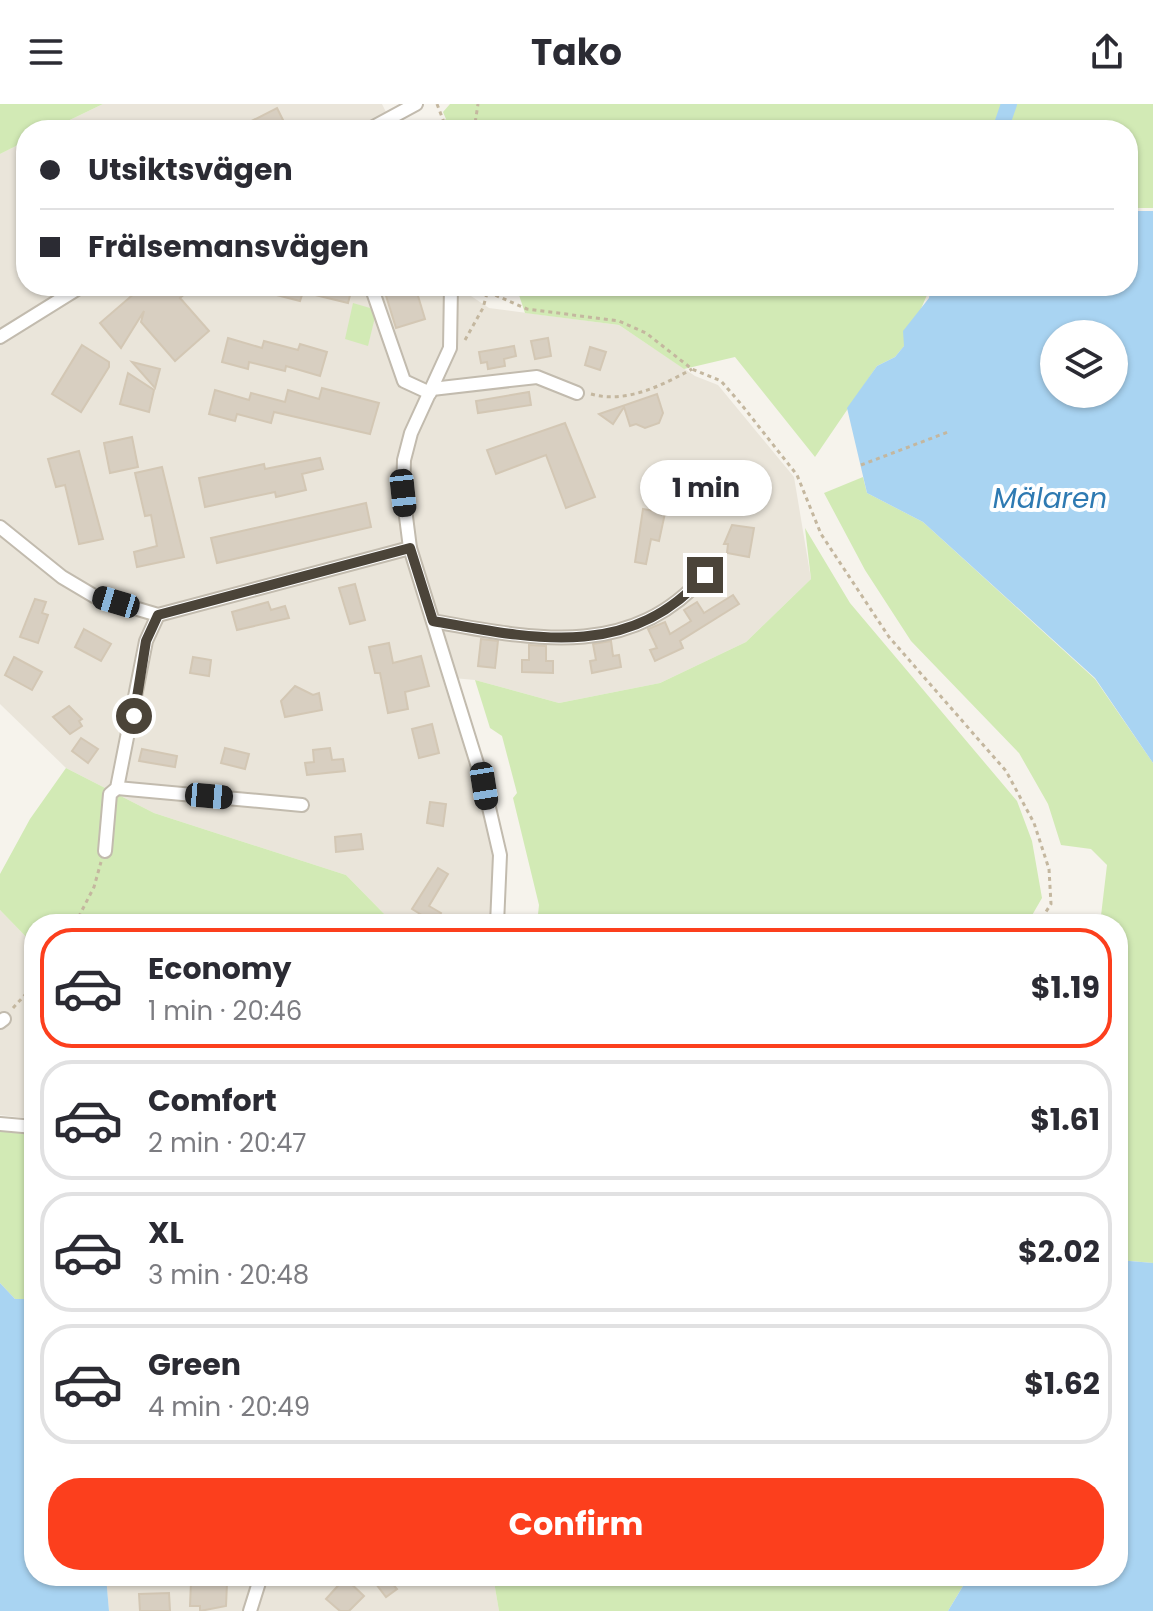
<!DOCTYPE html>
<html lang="en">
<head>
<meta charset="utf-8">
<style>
	body { margin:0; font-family:Poppins,sans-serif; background:#f2f2f3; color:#2b2b33; height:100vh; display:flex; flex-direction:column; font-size:30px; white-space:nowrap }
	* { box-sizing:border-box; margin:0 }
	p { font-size:26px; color:#7c7c81 }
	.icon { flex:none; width:44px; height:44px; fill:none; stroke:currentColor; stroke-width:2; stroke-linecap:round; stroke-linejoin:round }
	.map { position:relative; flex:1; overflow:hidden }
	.drawer { position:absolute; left:24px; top:810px; width:1104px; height:672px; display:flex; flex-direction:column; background:#fff; border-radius:32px; box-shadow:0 2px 6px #0004 }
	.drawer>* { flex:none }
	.banner { position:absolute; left:16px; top:16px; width:1122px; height:176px; border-radius:32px; box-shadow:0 2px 6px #0004; display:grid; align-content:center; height:176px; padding:0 24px; background:#fff }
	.buttons { position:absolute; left:1040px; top:216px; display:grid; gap:16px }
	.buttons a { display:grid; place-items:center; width:88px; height:88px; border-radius:50%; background:#fff; box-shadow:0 2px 6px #0004; font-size:40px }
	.end { position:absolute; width:36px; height:36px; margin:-18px; border:10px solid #4b4439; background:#fff; box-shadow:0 0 0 4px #fff }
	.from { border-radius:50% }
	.bubble { position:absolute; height:56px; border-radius:28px; background:#fff; box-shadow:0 2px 6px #0004; font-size:26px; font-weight:700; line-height:56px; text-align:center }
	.car { position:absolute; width:24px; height:48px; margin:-24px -12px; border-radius:10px; box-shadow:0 0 6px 2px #0007; background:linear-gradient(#222 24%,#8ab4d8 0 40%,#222 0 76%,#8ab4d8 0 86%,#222 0) }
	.banner b { display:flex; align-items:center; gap:28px; height:76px; font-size:30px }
	.banner b+b { border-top:2px solid #e1e1e2 }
	.banner i { width:20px; height:20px; background:#2b2b33 }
	ul { padding:14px 0 0; list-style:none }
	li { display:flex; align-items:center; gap:24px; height:120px; margin:0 16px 12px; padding:0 8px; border:4px solid #e1e1e2; border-radius:32px }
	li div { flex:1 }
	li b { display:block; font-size:30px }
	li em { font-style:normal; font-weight:700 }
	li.selected { border-color:#fc3f1d }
	li>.icon { width:72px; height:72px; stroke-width:1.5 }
	.primary-button { display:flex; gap:16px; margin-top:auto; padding:16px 24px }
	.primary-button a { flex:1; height:92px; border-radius:32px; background:#fc3f1d; color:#fff; font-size:32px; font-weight:700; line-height:92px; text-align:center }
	header { display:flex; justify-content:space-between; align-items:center; height:104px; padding:0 24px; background:#fff; font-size:36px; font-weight:700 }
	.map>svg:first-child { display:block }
	.residential { fill:#eae5da }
	.green { fill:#d2eab5 }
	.water { fill:#a9d4f2; fill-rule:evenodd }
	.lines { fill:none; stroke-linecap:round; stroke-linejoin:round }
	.canal { stroke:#a9d4f2; stroke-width:16 }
	.building { fill:#d8cfc1; stroke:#d3c7b4; stroke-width:2 }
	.street-casing { stroke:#c2bbae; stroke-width:16 }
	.path { stroke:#c4b79f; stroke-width:3; stroke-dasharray:4 4; stroke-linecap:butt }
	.street { stroke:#fff; stroke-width:12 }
	.route { stroke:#4b4439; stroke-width:10 }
	.labels { text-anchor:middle; stroke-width:8; stroke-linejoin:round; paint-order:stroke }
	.water-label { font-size:28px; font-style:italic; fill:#2e7ab2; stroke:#fff }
</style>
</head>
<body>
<header><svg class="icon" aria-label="menu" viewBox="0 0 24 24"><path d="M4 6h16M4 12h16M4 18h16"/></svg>Tako<svg class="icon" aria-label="share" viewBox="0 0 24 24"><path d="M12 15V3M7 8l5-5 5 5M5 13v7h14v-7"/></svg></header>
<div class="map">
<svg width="1153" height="1507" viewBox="0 0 1153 1507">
	<rect width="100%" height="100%" fill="#f6f3ec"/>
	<g class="residential">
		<polygon points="103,0 382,0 395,26 49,26"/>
		<polygon points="26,37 26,182 456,182 489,204 619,221 695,272 718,281 794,373 811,475 746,538 660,579 559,599 475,576 442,573 482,696 496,761 492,820 394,820 346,771 154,709 66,664 0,600 0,50"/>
		<polygon points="0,806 34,841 34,1015 0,1011"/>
		<polygon points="106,1472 493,1472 499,1507 109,1507"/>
	</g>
	<g class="green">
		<polygon points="0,0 103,0 49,26 26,26 26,37 0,50"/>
		<polygon points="450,0 1003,0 993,26 429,26 446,15 443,8"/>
		<polygon points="1016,0 1153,0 1153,104 1128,104 1128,26 1006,26"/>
		<polygon points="516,182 931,182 905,241 895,253 877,262 815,353 735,253 684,265 619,221 525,209"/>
		<polygon points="353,199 370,204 375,213 368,242 345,235"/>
		<polygon points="863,373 867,389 923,418 1095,575 1153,659 1153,1159 1118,1156 1118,820 1100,820 1107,761 1091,745 1061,741 1048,700 1019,649 911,537 865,466 824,389"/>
		<polygon points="805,424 850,499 1017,697 1032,737 1042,794 1027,820 537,820 539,801 513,694 517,689 502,632 490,624 475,576 559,599 660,579 746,538 811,475"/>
		<polygon points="66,664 154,709 346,771 394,820 34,820 34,841 0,806 0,770 30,715"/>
		<polygon points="0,1025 34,1029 34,1195 15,1195 0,1179"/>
		<polygon points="493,1472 969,1472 948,1507 499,1507"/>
	</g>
	<g class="water">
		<path d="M1128,107H1153V659L1095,574L923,418L867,389L847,304L877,262L895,253L904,242L903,227L929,194L931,182H1128ZM1054,230H1114V290H1054Z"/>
		<polygon points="1118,1156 1153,1159 1153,1507 948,1507 969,1472 1118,1472"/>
		<polygon points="0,1179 15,1195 34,1195 34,1472 106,1472 109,1507 0,1507"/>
	</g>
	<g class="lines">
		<polyline class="canal" points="1000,26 1009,0"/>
	</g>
	<g class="building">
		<polygon points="277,4 288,26 234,26"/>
		<polygon points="143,182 194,182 180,194 209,227 175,257 141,218 144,207 121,244 100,219"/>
		<polygon points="258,182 345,182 352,184 348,199 303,188 300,197 257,186"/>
		<polygon points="383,182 415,182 425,215 396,224"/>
		<polygon points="228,234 262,244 264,237 298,246 300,240 327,248 320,272 286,262 285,267 249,258 248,265 222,258"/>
		<polygon points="548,234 551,252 535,255 531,237"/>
		<polygon points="82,241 109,258 109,263 81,308 52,290"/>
		<polygon points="514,242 516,252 504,255 505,262 488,265 487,258 481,259 479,248"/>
		<polygon points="590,243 606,248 600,266 585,261"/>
		<polygon points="132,258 160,265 155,284"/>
		<polygon points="128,269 154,286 149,308 120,300"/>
		<polygon points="322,284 379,299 370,330 274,308 271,319 237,310 235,317 209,310 215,286 249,296 251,289 285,298 288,286 319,295"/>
		<polygon points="529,288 531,301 478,309 476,297"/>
		<polygon points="657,290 663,309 659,319 645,324 636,320 630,322 624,303 613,320 599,310"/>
		<polygon points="565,319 595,393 566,404 546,351 496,370 487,346"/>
		<polygon points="132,333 138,363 110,369 104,339"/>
		<polygon points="79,347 103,435 79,440 65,381 56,383 48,355"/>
		<polygon points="320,354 323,365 302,370 306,386 276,393 275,388 205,403 199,374 264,360 265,365"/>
		<polygon points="162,363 184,453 137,463 134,448 157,442 151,411 145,412 135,369"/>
		<polygon points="755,365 758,379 749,381 750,390 733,393 731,385 724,386 721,372"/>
		<polygon points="366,399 371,423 217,459 211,434"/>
		<polygon points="643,405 665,409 659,437 651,435 646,460 635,458"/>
		<polygon points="732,421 754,424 749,453 727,449 728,440 724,440"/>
		<polygon points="355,480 365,516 350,520 339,484"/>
		<polygon points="733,491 739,500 680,537 683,544 655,557 650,546 657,544 648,525 665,518 670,530 691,517 684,506 697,498 704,509"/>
		<polygon points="35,495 46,498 42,509 48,511 38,539 20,533"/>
		<polygon points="268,498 271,506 285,502 289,514 237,526 232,508"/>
		<polygon points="84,525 111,540 101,557 75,543"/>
		<polygon points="481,535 498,537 495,564 478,562"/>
		<polygon points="611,537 613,552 619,551 621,563 592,569 590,557 596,556 593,540"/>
		<polygon points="389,539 393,559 421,552 429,582 405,588 408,605 388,609 380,569 375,569 369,543"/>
		<polygon points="529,541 546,542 546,557 553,557 553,569 522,568 522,556 529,556"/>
		<polygon points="14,553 42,568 32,586 5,571"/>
		<polygon points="193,553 211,556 209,572 190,569"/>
		<polygon points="295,582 313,591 319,589 322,606 285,613 281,597"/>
		<polygon points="69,602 82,615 79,617 82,622 70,630 53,613"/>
		<polygon points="432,620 439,649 419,654 412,625"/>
		<polygon points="81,634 98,645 88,659 72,647"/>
		<polygon points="225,644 249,650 245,665 221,659"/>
		<polygon points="330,644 332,656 343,655 345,667 307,671 305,659 314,658 313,646"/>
		<polygon points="142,645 177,652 175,663 139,657"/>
		<polygon points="430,698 446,700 443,722 427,719"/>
		<polygon points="361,730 363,745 336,748 335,733"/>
		<polygon points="438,764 448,770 429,802 441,809 435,819 412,805"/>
		<polygon points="370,1472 386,1472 397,1485 386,1493"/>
		<polygon points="345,1474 364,1492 349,1507 340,1507 326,1495"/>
		<polygon points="191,1478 227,1479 226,1502 200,1507 200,1502 190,1502"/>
		<polygon points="169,1489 170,1507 140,1507 139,1490"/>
	</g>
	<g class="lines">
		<g class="street-casing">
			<g id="street">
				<polyline points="368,26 416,0"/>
				<polyline points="371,182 404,277 430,289"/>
				<polyline points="451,182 450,244 411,329 404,356 403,389 410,444 484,682 500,751 497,820"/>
				<polyline points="0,233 82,182"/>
				<polyline points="432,285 537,273 577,289"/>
				<polyline points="0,423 62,473 94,492 158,511 410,444"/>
				<path d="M433,517C533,535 630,557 705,471"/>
				<polyline points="117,684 302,701"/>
				<polyline points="105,747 110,690 117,684 146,537 158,511"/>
				<polyline points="0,918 4,915"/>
				<polyline points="0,1020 34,1023"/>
				<polyline points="250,1507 261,1472"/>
			</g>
		</g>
		<g class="path">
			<polyline points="437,0 447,26"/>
			<polyline points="474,26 478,0"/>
			<polyline points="488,188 527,205 619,217 646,229 692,265 721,277 741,300 797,371 821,430 889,533 1006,667 1034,719 1049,765 1051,800 1038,820"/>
			<polyline points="465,236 483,204 489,182"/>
			<path d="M591,290C625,300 661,282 692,265"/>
			<polyline points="861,361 948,328"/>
			<polyline points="75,820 94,783 101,758"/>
			<polyline points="13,904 34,881"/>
			<polyline points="26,1369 26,1361 34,1361"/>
			<polyline points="32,1457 34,1451"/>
		</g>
		<use href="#street" class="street"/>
	</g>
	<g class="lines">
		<path class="route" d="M134,612L146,537L158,511L410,444L433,517C533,535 630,557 705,471"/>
	</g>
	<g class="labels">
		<g class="water-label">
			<text x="1050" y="404">Mälaren</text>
		</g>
	</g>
</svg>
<div class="buttons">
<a><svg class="icon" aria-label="layers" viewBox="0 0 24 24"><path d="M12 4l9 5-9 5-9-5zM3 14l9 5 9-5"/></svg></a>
</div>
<i class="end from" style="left:134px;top:612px"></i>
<i class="end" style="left:705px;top:471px"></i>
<div class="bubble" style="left:640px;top:356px;width:132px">1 min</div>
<i class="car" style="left:403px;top:389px;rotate:174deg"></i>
<i class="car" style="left:116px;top:498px;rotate:287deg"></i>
<i class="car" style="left:484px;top:682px;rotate:171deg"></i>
<i class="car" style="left:209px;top:692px;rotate:95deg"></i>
<div class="banner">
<b><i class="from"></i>Utsiktsvägen</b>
<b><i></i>Frälsemansvägen</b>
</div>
<section class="drawer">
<ul>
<li class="selected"><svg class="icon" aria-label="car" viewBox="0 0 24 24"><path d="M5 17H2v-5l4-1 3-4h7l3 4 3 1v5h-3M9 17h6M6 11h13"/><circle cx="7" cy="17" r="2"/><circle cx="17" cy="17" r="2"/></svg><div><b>Economy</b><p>1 min · 20:46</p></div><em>$1.19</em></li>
<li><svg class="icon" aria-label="car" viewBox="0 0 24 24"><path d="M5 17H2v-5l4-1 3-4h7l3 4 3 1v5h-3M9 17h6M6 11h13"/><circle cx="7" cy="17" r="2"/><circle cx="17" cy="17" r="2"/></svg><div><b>Comfort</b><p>2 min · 20:47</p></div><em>$1.61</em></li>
<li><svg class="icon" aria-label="car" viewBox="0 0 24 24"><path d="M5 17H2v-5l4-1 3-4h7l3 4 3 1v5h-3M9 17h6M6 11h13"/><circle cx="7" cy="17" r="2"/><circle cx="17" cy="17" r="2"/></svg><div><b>XL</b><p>3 min · 20:48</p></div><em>$2.02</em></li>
<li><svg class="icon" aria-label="car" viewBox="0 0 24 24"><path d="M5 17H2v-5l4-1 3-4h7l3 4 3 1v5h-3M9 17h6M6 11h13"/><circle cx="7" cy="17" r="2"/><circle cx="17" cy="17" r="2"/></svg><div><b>Green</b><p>4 min · 20:49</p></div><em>$1.62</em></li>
</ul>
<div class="primary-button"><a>Confirm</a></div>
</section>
</div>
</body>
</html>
